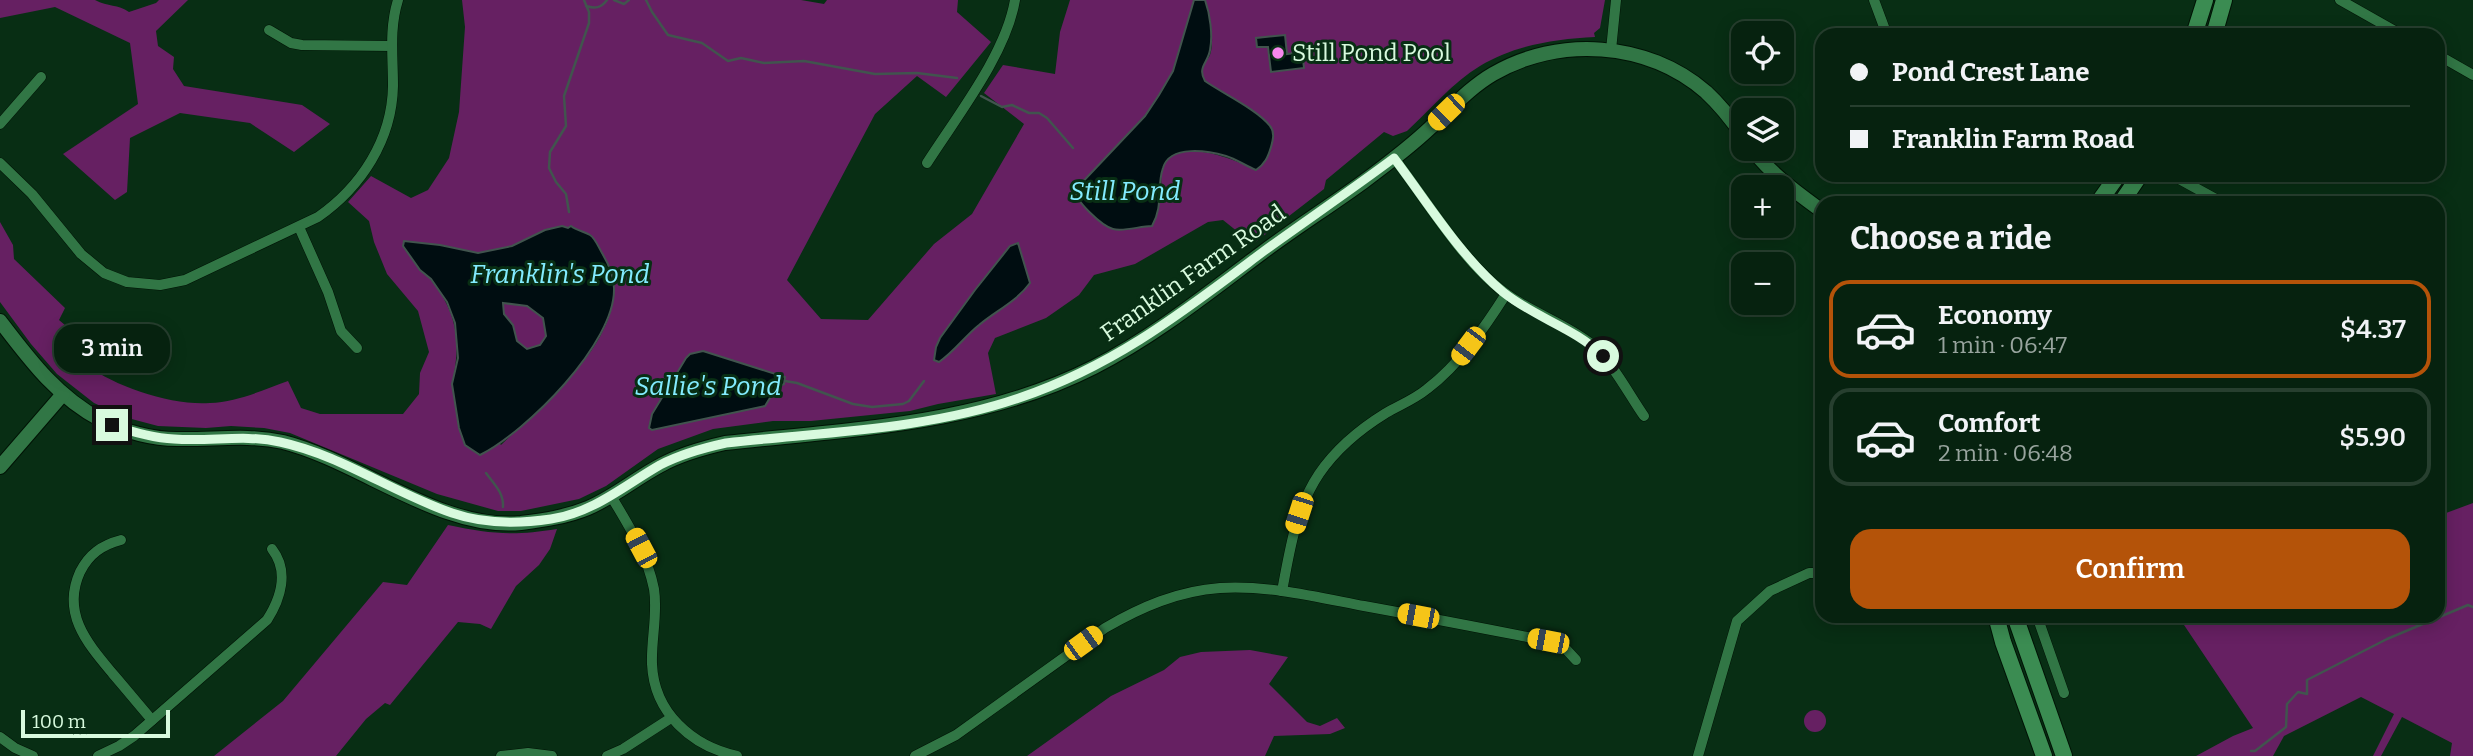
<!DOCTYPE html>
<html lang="en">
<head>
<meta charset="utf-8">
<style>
	body { margin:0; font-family:Bitter,serif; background:#0f2a18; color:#f1f3f6; height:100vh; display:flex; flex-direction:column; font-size:26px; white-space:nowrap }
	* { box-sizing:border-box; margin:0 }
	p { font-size:23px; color:#98a49e }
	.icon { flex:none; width:38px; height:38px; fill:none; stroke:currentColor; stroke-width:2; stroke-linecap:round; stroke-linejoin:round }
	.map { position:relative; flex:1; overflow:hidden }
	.side { position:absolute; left:1815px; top:196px; width:630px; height:427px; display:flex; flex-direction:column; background:#06220f; border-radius:21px; box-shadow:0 4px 18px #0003,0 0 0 2px #273f2f }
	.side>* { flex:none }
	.top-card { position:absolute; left:1815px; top:28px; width:630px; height:154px; border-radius:21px; box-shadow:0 4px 18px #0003,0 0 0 2px #273f2f; display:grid; align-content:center; height:154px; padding:0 35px; background:#06220f }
	.buttons { position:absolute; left:1731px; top:21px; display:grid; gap:14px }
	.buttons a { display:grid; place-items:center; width:63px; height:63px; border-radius:14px; background:#06220f; box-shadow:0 4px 18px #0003,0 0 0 2px #273f2f; font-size:35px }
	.scale { position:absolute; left:21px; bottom:18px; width:149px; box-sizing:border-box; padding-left:7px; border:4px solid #d8fade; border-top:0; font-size:19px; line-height:24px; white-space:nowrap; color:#d8fade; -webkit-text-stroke:5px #082e14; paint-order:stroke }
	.end { position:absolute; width:32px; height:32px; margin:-16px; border:9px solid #d8fade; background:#111; box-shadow:0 0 0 4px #111 }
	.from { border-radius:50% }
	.bubble { position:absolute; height:49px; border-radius:21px; background:#06220f; box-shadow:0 4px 18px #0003,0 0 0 2px #273f2f; font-size:23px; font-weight:600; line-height:49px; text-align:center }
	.car { position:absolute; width:21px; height:42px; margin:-21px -10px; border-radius:9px; box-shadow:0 0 5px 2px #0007; background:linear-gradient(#f5c518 24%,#345 0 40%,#f5c518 0 76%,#345 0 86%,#f5c518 0) }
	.top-card b { display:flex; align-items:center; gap:24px; height:66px; font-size:26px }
	.top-card b+b { border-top:2px solid #273f2f }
	.top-card i { width:18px; height:18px; background:#f1f3f6 }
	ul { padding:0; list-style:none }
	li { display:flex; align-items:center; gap:21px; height:98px; margin:0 14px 10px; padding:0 21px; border:4px solid #273f2f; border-radius:21px }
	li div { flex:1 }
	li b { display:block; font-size:26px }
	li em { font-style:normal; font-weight:600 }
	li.active { border-color:#b45309 }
	li>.icon { width:63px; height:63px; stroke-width:1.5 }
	h2 { padding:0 35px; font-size:32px; line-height:84px }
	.button { display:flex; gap:14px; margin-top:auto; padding:14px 35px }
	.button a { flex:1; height:80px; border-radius:21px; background:#b45309; color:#fff; font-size:28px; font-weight:600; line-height:80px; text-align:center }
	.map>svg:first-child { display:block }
	.green { fill:#662062; fill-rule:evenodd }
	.water { fill:#000d11; stroke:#41544e; stroke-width:2; fill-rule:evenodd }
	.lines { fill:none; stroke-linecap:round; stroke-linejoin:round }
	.stream { stroke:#41544e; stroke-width:2.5 }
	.street-casing { stroke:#011305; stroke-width:11 }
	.secondary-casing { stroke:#011305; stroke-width:16 }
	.primary-casing { stroke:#011305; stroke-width:18 }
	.street { stroke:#317645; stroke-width:10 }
	.secondary { stroke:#317645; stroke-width:14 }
	.primary { stroke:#3b8c52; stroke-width:16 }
	.route { stroke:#d8fade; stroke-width:9 }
	.poi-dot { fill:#f688ed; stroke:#082e14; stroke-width:2.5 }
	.labels { text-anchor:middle; stroke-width:6; stroke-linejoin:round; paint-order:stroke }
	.poi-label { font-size:24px; fill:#d8fade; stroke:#082e14; text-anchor:start }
	.street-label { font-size:24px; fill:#d8fade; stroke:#082e14 }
	.water-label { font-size:26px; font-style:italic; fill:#83ecff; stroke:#082e14 }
</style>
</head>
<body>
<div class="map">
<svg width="2473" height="756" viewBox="0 0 2473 756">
	<rect width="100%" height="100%" fill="#082e14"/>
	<g class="green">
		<path d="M0,0H95C108,7 118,4 129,12L156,3L159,0H188L156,31L158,46L174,57L173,69L184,86L302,105L330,124L294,152L250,123L180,113L130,138L127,192L115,200L63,154L138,104L130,43L55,7L0,18Z"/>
		<path d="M462,0H801L824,4L827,0H958L957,12L991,42L946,97L917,76L875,114L787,280L821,319L868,320L934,244L972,214L1024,124L984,93L1003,65L1055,74L1060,32L1070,0H1194L1173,71L1159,95L1145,116L1075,190L1077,199L1105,225L1146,226H1152C1155,215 1160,205 1161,194C1162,185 1160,175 1163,167C1173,137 1228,157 1247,166L1255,113C1244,106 1205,87 1202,75C1199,66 1207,62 1210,55C1215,41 1210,14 1205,0H1605L1600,28L1594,33L1595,37C1555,39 1515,45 1480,66C1453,82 1430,110 1407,131L1393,136L1384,132L1326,180L1324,189L1253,244L1223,220L1208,222L1135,264L1094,275L1079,295L1046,318L995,338L988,353L996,394L938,404L910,411L811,421H773L713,429L658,449L606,486L579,499L521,511H498L437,494L290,433L264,428L231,426L206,428L158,426L124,417L94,403L57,374L31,344L0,302V222L13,245L14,259L65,308L59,320L93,349L87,365C115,387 173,406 210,403C237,402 263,390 288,381L301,408L320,414H403L419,394L420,373L429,352L418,311L387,274L374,242L369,221L348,202L371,176L411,198L428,190L449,158L459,112L465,27ZM562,226L591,235C601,251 615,270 614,290C613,349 541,407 501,445L452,384C461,344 458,314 432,281C429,277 424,274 420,270C414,262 409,250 404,241L440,245L478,253L512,246L545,230ZM1017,243L1030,283C1016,302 997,310 979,325C965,336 955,351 939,362L936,347L940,338L975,290ZM690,354L765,406L652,430V414Z"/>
		<polygon points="503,303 527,306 543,318 546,336 540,345 527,349 516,341 513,325 504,314"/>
		<polygon points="2473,503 2473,756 2450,756 2452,743 2402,717 2381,756 2373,756 2394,714 2361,697 2284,736 2273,756 2196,756 2233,736 2253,728 2178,616 2438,616 2438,516"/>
		<path d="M448,525C490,534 514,536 557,529L550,549L539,565L516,586L491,629L480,624L458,622L390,705L385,703L366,719L336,756H214L283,701L383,582L407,585Z"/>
		<polygon points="1250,650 1288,657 1269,684 1307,722 1320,726 1337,718 1345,728 1330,734 1274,736 1265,756 1027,756 1111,696 1164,670 1180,657 1201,652"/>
		<circle cx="1815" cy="721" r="11"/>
	</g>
	<g class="water">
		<path d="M1194,0H1205C1210,14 1213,35 1210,50C1208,63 1197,67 1205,81C1222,93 1258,110 1270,126C1275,132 1273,140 1271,147C1268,157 1265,164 1256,170C1246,166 1236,159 1226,156C1209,151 1170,144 1163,168C1156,188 1164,205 1152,226C1140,226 1124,232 1113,229C1102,226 1075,201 1075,190L1145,116L1159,95L1173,71Z"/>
		<polygon points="1285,35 1287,54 1302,52 1304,68 1271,72 1268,47 1257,47 1256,38"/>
		<path d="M562,226L568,228L571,226C577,231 584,231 590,235C595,238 599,248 602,253C608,263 614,277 614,288C616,343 526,432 480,455L465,445L459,428L452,384L458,358L455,323L447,302L431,279L420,270L403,246L404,241L440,245L478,253L512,246L545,230ZM503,303L527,306L543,318L546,336L540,345L527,349L517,341L513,325L504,314Z"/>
		<path d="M1018,243L1030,283C1016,302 997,310 979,325C965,336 955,351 939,362L934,360L936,347L940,338L975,290L1010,246Z"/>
		<polygon points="703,351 785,377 784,384 776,388 765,406 652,430 649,428 652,414 686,358 690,354"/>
	</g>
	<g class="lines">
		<g class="stream">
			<polyline points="614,0 624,4 629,0"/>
			<polyline points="646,0 652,12 668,35 702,43 728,61 741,58 764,63 804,61 875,74 917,73 957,78"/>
			<path d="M586,6C595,9 601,8 607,0"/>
			<polyline points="981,96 1002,107 1012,105 1029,113 1039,113 1047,118 1073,148"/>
			<polyline points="569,212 566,194 556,182 549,168 550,152 566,126 564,96 589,23 589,12 584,0"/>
			<polyline points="785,381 797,383 853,404 872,407 903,404 909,401 924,381"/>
			<path d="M486,473C494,484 504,493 503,507"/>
			<polyline points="2251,751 2255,751 2286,727 2287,704 2298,692 2307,694 2307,680 2387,639 2468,605 2473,607"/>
		</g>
		<g class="street-casing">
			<g id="street">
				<polyline points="1874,0 1887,35"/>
				<polyline points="2340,0 2402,35"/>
				<polyline points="269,30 291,43 302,45 391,46"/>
				<polyline points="1611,50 1616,0"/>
				<polyline points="2438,55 2473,75"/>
				<polyline points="0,124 41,77"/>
				<path d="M1394,158C1424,197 1458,253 1494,284C1523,310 1560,320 1590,343C1612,361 1628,393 1644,416"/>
				<path d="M0,163L32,194L81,254L104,273L127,282L160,285L185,280L318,217C361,187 392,140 393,86C393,56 389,29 398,0"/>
				<path d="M927,163C957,116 1006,54 1015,0"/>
				<polyline points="2172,175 2223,203"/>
				<polyline points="299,227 328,292 341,331 357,348"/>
				<polyline points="2438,331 2440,332"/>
				<path d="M611,496C629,526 647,554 654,589C658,614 651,639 652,664C654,713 692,746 737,756"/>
				<path d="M121,540C102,545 89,554 80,572C61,614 88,644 113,674C126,689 139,705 152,720"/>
				<path d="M1282,591C1290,550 1295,510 1319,474C1336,449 1360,429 1386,413C1400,405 1415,399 1427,389C1459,365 1485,327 1506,294"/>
				<polyline points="2037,616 2064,693"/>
				<polyline points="0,737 15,748 33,756"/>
				<path d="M98,756L119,746L134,736L267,620C281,598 289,571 272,549"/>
				<polyline points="501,756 528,753 552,756"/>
				<polyline points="607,756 623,749 671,718"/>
				<path d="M915,756L956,735L1105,628C1141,607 1178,591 1220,588C1268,585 1317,597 1364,606C1425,617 1486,629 1548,641L1564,647L1576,660"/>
				<polyline points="1698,756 1737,621 1770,591 1809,573 1822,573"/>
			</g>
		</g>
		<g class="secondary-casing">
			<g id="secondary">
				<path d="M1752,149C1771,174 1796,192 1822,211"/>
				<path d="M0,321C29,359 57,397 101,420C124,431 151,439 177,439C213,440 247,434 283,442C359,461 441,531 521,523C544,520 566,517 588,508C614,497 636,478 661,465C681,454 703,448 725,443C851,429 980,425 1094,367C1155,336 1208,293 1263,252C1295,228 1330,206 1363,182C1386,165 1410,147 1431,127C1451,109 1469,88 1493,74C1558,36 1647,41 1706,92C1720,105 1732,120 1743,136"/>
				<polyline points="0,467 63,394"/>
			</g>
		</g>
		<g class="primary-casing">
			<g id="primary">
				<polyline points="2194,35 2205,0"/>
				<polyline points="2214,35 2224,0"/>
				<polyline points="2098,203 2118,175"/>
				<polyline points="2121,203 2140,175"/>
				<polyline points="1996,616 2003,642 2044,756"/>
				<polyline points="2015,616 2064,756"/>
			</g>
		</g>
		<use href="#street" class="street"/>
		<use href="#secondary" class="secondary"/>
		<use href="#primary" class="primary"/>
	</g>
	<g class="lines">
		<path class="route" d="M112,425C132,432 152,438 174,439C210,442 244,434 280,442C341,455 393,493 452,513C484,524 518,524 551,519C593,513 625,485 660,465C681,454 703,448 726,443C823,432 926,430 1019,398C1116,365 1184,311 1264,251C1307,220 1351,190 1394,158C1428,203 1460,256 1503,292C1535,318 1575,328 1603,356"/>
	</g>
	<circle class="poi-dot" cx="1278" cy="53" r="7"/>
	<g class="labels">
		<g class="poi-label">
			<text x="1292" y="61">Still Pond Pool</text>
		</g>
		<g class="street-label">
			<text transform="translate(1193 273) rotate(-35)" y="8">Franklin Farm Road</text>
		</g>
		<g class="water-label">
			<text x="1125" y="200">Still Pond</text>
			<text x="560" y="283">Franklin's Pond</text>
			<text x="708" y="395">Sallie's Pond</text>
		</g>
	</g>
</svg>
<div class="buttons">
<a><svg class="icon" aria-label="locate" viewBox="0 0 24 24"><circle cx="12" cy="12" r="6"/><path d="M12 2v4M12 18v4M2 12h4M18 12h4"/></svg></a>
<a><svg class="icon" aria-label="layers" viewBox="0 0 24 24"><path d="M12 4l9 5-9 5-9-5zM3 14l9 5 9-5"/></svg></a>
<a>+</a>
<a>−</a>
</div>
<div class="scale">100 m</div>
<i class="end from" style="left:1603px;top:356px"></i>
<i class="end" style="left:112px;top:425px"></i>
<div class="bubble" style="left:54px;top:324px;width:116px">3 min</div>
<i class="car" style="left:1446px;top:112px;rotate:226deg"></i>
<i class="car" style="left:1468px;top:346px;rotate:217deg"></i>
<i class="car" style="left:1299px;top:513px;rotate:198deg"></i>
<i class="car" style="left:641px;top:548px;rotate:332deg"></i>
<i class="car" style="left:1418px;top:616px;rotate:281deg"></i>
<i class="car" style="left:1548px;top:641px;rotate:281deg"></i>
<i class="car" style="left:1083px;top:643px;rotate:54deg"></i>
<div class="top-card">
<b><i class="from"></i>Pond Crest Lane</b>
<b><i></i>Franklin Farm Road</b>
</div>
<section class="side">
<h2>Choose a ride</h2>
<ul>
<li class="active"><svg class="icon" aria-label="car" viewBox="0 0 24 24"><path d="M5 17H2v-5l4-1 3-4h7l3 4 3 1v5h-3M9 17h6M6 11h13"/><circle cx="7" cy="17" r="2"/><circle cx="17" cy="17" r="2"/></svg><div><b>Economy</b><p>1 min · 06:47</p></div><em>$4.37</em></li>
<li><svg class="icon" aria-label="car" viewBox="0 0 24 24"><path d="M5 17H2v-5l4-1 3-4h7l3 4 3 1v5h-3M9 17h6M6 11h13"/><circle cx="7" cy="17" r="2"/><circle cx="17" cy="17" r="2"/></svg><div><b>Comfort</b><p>2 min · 06:48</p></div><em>$5.90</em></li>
</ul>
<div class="button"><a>Confirm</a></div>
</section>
</div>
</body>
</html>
